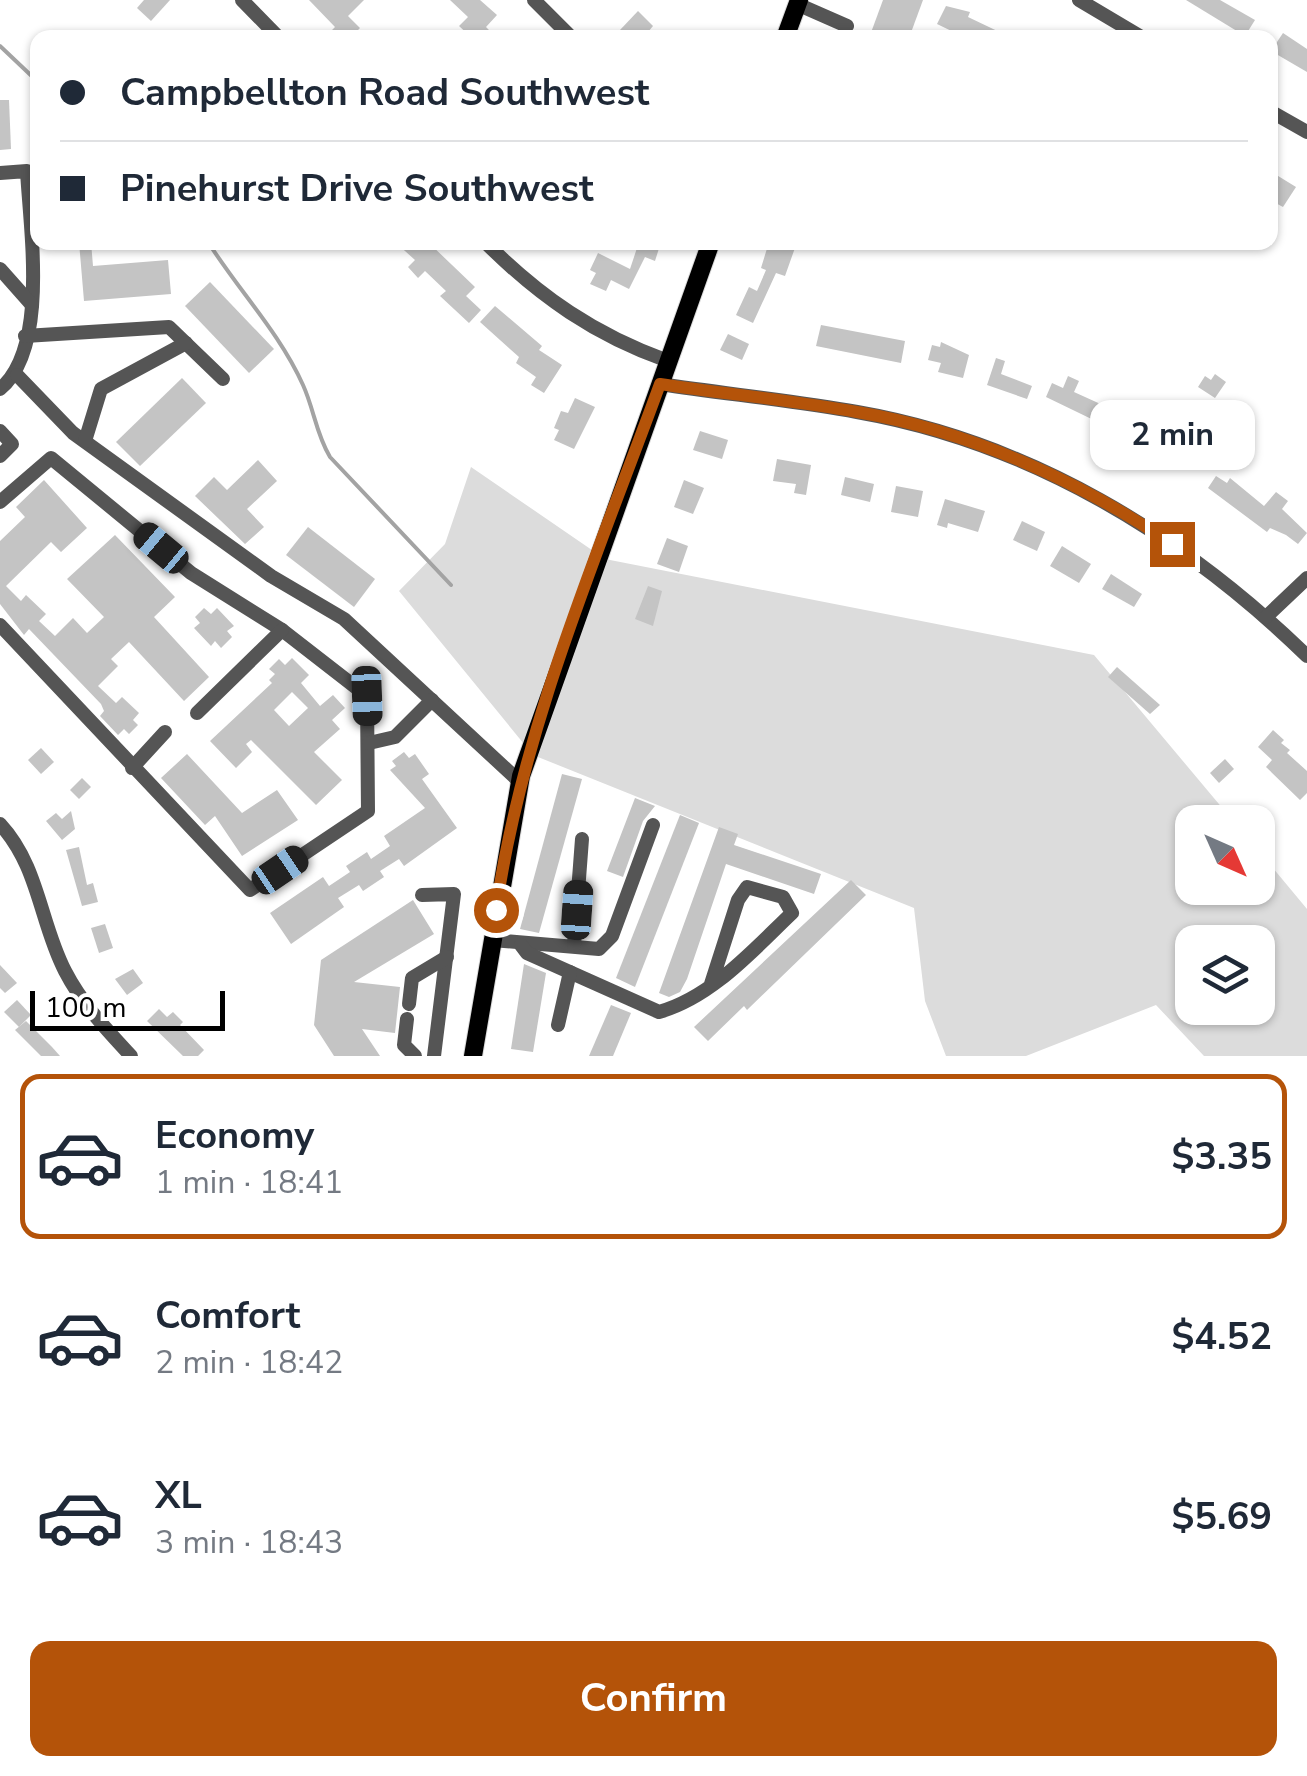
<!DOCTYPE html>
<html lang="en">
<head>
<meta charset="utf-8">
<style>
	body { margin:0; font-family:"Nunito Sans",sans-serif; background:#f2f2f3; color:#1f2937; height:100vh; display:flex; flex-direction:column; font-size:38px; white-space:nowrap }
	* { box-sizing:border-box; margin:0 }
	p { font-size:32px; color:#747a83 }
	.icon { flex:none; width:55px; height:55px; fill:none; stroke:currentColor; stroke-width:2; stroke-linecap:round; stroke-linejoin:round }
	.map { position:relative; height:1056px; overflow:hidden }
	.panel { display:flex; flex-direction:column; background:#fff; flex:1 }
	.panel>* { flex:none }
	.hud { position:absolute; left:30px; top:30px; width:1248px; height:220px; border-radius:20px; box-shadow:0 2px 8px #0004; display:grid; align-content:center; height:220px; padding:0 30px; background:#fff }
	.needle { width:65px; rotate:135deg }
	.fabs { position:absolute; left:1175px; top:805px; display:grid; gap:20px }
	.fabs a { display:grid; place-items:center; width:100px; height:100px; border-radius:20px; background:#fff; box-shadow:0 2px 8px #0004; font-size:50px }
	.scale { position:absolute; left:30px; bottom:25px; width:195px; box-sizing:border-box; padding-left:10px; border:5px solid #000; border-top:0; font-size:28px; line-height:35px; white-space:nowrap; color:#000; -webkit-text-stroke:8px #fff; paint-order:stroke }
	.end { position:absolute; width:45px; height:45px; margin:-22px; border:12px solid #b45309; background:#fff; box-shadow:0 0 0 5px #fff }
	.from { border-radius:50% }
	.bubble { position:absolute; height:70px; border-radius:20px; background:#fff; box-shadow:0 2px 8px #0004; font-size:32px; font-weight:700; line-height:70px; text-align:center }
	.car { position:absolute; width:30px; height:60px; margin:-30px -15px; border-radius:12px; box-shadow:0 0 8px 2px #0007; background:linear-gradient(#222 24%,#8ab4d8 0 40%,#222 0 76%,#8ab4d8 0 86%,#222 0) }
	.hud b { display:flex; align-items:center; gap:35px; height:95px; font-size:38px }
	.hud b+b { border-top:2px solid #e0e1e3 }
	.hud i { width:25px; height:25px; background:#1f2937 }
	ul { padding:18px 0 0; list-style:none }
	li { display:flex; align-items:center; gap:30px; height:165px; margin:0 20px 15px; padding:0 10px; border:5px solid transparent; border-radius:20px }
	li div { flex:1 }
	li b { display:block; font-size:38px }
	li em { font-style:normal; font-weight:700 }
	li.current { border-color:#b45309 }
	li>.icon { width:90px; height:90px; stroke-width:1.5 }
	.button { display:flex; gap:20px; margin-top:auto; padding:20px 30px }
	.button a { flex:1; height:115px; border-radius:20px; background:#b45309; color:#fff; font-size:40px; font-weight:700; line-height:115px; text-align:center }
	.map>svg:first-child { display:block }
	.green { fill:#dcdcdc; fill-rule:evenodd }
	.lines { fill:none; stroke-linecap:round; stroke-linejoin:round }
	.stream { stroke:#a3a3a3; stroke-width:4 }
	.building { fill:#c4c4c4; fill-rule:evenodd }
	.major-casing { stroke:#dbdbdb; stroke-width:20 }
	.minor { stroke:#555; stroke-width:14 }
	.major { stroke:#000; stroke-width:18 }
	.route { stroke:#b45309; stroke-width:12 }
</style>
</head>
<body>
<div class="map">
<svg width="1307" height="1056" viewBox="0 0 1307 1056">
	<rect width="100%" height="100%" fill="#fff"/>
	<path class="green" d="M471,467L605,559L1094,655L1234,822H1192V888H1258V850L1307,909V1056H1204L1156,1005L1026,1056H946L925,1001L914,908L533,755L399,591L445,544ZM1192,942H1258V1008H1192Z"/>
	<g class="lines">
		<g class="stream">
			<polyline points="0,46 38,82"/>
			<path d="M208,242C239,291 279,332 303,385C314,409 316,434 330,457L451,585"/>
		</g>
	</g>
	<g class="building">
		<polygon points="144,0 170,0 151,21 137,8"/>
		<polygon points="309,0 364,0 348,16 360,28 350,38 324,38 335,27"/>
		<polygon points="450,0 480,0 497,15 486,27 497,38 472,38 459,26 468,17"/>
		<polygon points="883,0 923,0 909,38 869,38"/>
		<polygon points="1186,0 1220,0 1255,20 1245,36"/>
		<polygon points="946,6 970,12 968,17 1012,38 966,38 937,24"/>
		<polygon points="638,11 653,26 643,38 628,38 620,30"/>
		<polygon points="1283,33 1307,49 1307,72 1271,51"/>
		<polygon points="0,100 9,100 11,149 0,150"/>
		<polygon points="1270,171 1296,187 1283,207 1270,200"/>
		<polygon points="79,242 91,242 93,266 168,260 171,294 84,301"/>
		<polygon points="395,242 428,242 475,287 466,296 481,310 469,323 440,296 446,291 425,271 418,278 408,267 415,260"/>
		<polygon points="639,242 661,242 655,261 645,257 629,289 611,280 606,291 590,284 596,273 590,270 598,253 630,269"/>
		<polygon points="769,242 796,245 785,276 776,273 753,323 736,315 749,287 757,291 766,270 761,268"/>
		<polygon points="210,282 274,349 249,373 185,306"/>
		<polygon points="495,306 542,346 539,350 562,365 544,393 531,385 536,377 516,363 519,357 480,322"/>
		<polygon points="821,325 905,341 901,363 816,346"/>
		<polygon points="728,334 749,344 742,360 720,350"/>
		<polygon points="941,342 969,355 963,378 938,372 941,363 928,360 932,345 940,347"/>
		<polygon points="996,358 1005,361 1001,374 1032,386 1027,399 987,385"/>
		<polygon points="1215,374 1226,382 1215,398 1198,387 1205,376 1211,380"/>
		<polygon points="1068,376 1079,381 1074,392 1138,421 1144,427 1137,441 1046,397 1052,383 1063,388"/>
		<polygon points="182,378 206,403 140,466 116,442"/>
		<polygon points="575,398 595,407 574,449 554,440 559,430 554,428 561,411 568,413"/>
		<polygon points="1189,423 1204,433 1186,462 1169,454"/>
		<polygon points="700,431 728,440 722,459 693,450"/>
		<polygon points="777,459 811,465 806,495 794,493 796,484 773,481"/>
		<polygon points="258,460 277,481 247,509 264,527 245,544 195,496 214,477 227,490"/>
		<polygon points="1216,476 1227,483 1230,478 1264,506 1276,492 1288,501 1282,509 1307,533 1298,544 1286,535 1270,528 1267,532 1208,488"/>
		<polygon points="845,477 874,484 870,502 841,495"/>
		<polygon points="44,480 87,528 61,552 51,542 6,586 21,601 26,595 46,614 39,621 55,636 73,618 87,633 104,617 67,579 115,535 175,597 154,617 209,677 184,701 129,642 111,659 118,666 98,686 116,703 122,697 139,713 133,720 138,725 129,734 124,729 118,735 100,716 104,711 101,704 29,629 24,635 0,604 0,541 25,517 16,507"/>
		<polygon points="684,480 704,488 693,514 674,507"/>
		<polygon points="896,486 923,491 918,517 891,512"/>
		<polygon points="945,499 985,511 978,532 948,523 947,528 937,525"/>
		<polygon points="1022,521 1045,532 1037,551 1013,540"/>
		<polygon points="308,527 375,579 354,607 286,555"/>
		<polygon points="667,538 688,546 679,572 657,564"/>
		<polygon points="1062,546 1091,564 1079,583 1050,566"/>
		<polygon points="1111,574 1142,594 1134,607 1102,589"/>
		<polygon points="648,586 662,591 653,626 635,619"/>
		<polygon points="204,608 211,614 217,608 234,626 227,631 232,637 221,648 215,641 211,646 194,628 200,623 195,617"/>
		<path d="M292,658L309,675L301,683L320,706L333,695L345,708L332,720L340,729L314,752L342,780L316,805L251,740L246,744L252,752L236,768L210,741L272,683L269,680L275,674L269,669L279,659L285,665ZM292,692L308,708L289,726L274,710Z"/>
		<polygon points="1117,667 1160,705 1150,714 1108,677"/>
		<polygon points="1273,730 1284,740 1281,743 1290,750 1287,753 1307,771 1307,793 1300,800 1266,767 1272,760 1258,747"/>
		<polygon points="41,748 54,762 41,774 28,760"/>
		<polygon points="404,752 409,758 415,754 429,774 422,779 457,828 404,866 399,859 380,871 384,877 363,891 359,885 338,898 344,907 291,944 270,913 323,877 329,886 350,872 346,866 367,852 371,859 390,846 384,836 425,808 390,770 396,766 392,761"/>
		<polygon points="187,754 242,813 277,790 298,820 242,856 215,816 205,825 161,778"/>
		<polygon points="1225,759 1234,769 1219,783 1210,773"/>
		<polygon points="562,774 582,779 539,933 520,929"/>
		<polygon points="82,778 91,787 79,799 70,790"/>
		<polygon points="635,798 655,806 643,821 623,877 607,871"/>
		<polygon points="71,811 75,829 62,840 46,821 56,813 62,819"/>
		<polygon points="680,815 699,823 635,987 616,978"/>
		<polygon points="719,827 738,834 734,845 821,874 814,894 726,864 687,979 680,992 669,997 659,993"/>
		<polygon points="79,847 87,885 93,883 98,902 82,906 66,850"/>
		<polygon points="851,880 866,895 747,1010 744,1006 708,1041 694,1027"/>
		<polygon points="413,900 434,934 354,982 400,987 395,1033 362,1029 380,1056 334,1056 314,1025 321,960"/>
		<polygon points="105,924 113,948 99,953 91,928"/>
		<polygon points="524,964 546,973 533,1052 511,1049"/>
		<polygon points="0,965 17,983 5,993 0,988"/>
		<polygon points="133,969 143,983 127,995 115,979"/>
		<polygon points="17,1000 31,1015 19,1027 4,1012"/>
		<polygon points="611,1005 631,1013 613,1056 589,1056"/>
		<polygon points="159,1009 167,1017 173,1012 183,1022 180,1025 204,1050 198,1056 183,1056 147,1021"/>
		<polygon points="26,1021 52,1047 60,1056 41,1056 15,1030"/>
	</g>
	<g class="lines">
		<g class="major-casing">
			<g id="major">
				<polyline points="785,38 799,0"/>
				<polyline points="473,1056 521,776 711,242"/>
			</g>
		</g>
		<g class="minor">
			<polyline points="242,0 279,38"/>
			<polyline points="534,0 572,38"/>
			<polyline points="1079,0 1143,38"/>
			<polyline points="797,4 847,26"/>
			<polyline points="1270,111 1307,132"/>
			<path d="M0,173L27,171C30,230 49,348 0,389"/>
			<path d="M485,242C540,297 595,335 668,361"/>
			<polyline points="0,269 32,305"/>
			<polyline points="25,336 169,327 223,379"/>
			<polyline points="17,375 73,433 271,576 344,619 520,782"/>
			<path d="M660,384C725,394 792,400 857,412C1029,442 1183,535 1307,656"/>
			<polyline points="0,431 12,444 0,456"/>
			<polyline points="85,441 101,389 186,343"/>
			<polyline points="0,502 51,458 191,573 282,630 367,696 368,811 250,890 0,625"/>
			<polyline points="1266,617 1307,578"/>
			<polyline points="197,713 282,630"/>
			<polyline points="369,743 395,737 432,700"/>
			<polyline points="132,768 165,732"/>
			<path d="M0,824C39,866 40,923 65,971C82,1004 106,1029 131,1056"/>
			<polyline points="422,895 454,894 434,1056"/>
			<polyline points="492,940 599,949 612,936 653,825"/>
			<path d="M521,945L527,953L659,1012C712,997 753,950 792,913L783,897L747,887L738,900L711,984"/>
			<polyline points="574,945 582,839"/>
			<polyline points="409,1004 412,978 447,957"/>
			<polyline points="407,1019 404,1045 415,1056"/>
			<polyline points="558,1025 570,972"/>
		</g>
		<use href="#major" class="major"/>
	</g>
	<g class="lines">
		<path class="route" d="M496,910C522,728 597,556 660,384C725,394 791,400 857,412C969,431 1078,480 1172,544"/>
	</g>
</svg>
<div class="fabs">
<a><svg class="needle" viewBox="-14 -14 28 28"><path d="M0-13l5 13h-10z" fill="#e53935"/><path d="M0 13l5-13h-10z" fill="#747a83"/></svg></a>
<a><svg class="icon" aria-label="layers" viewBox="0 0 24 24"><path d="M12 4l9 5-9 5-9-5zM3 14l9 5 9-5"/></svg></a>
</div>
<div class="scale">100 m</div>
<i class="end from" style="left:496px;top:910px"></i>
<i class="end" style="left:1172px;top:544px"></i>
<div class="bubble" style="left:1090px;top:400px;width:165px">2 min</div>
<i class="car" style="left:161px;top:548px;rotate:310deg"></i>
<i class="car" style="left:367px;top:696px;rotate:178deg"></i>
<i class="car" style="left:280px;top:870px;rotate:56deg"></i>
<i class="car" style="left:577px;top:910px;rotate:4deg"></i>
<div class="hud">
<b><i class="from"></i>Campbellton Road Southwest</b>
<b><i></i>Pinehurst Drive Southwest</b>
</div>
</div>
<section class="panel">
<ul>
<li class="current"><svg class="icon" aria-label="car" viewBox="0 0 24 24"><path d="M5 17H2v-5l4-1 3-4h7l3 4 3 1v5h-3M9 17h6M6 11h13"/><circle cx="7" cy="17" r="2"/><circle cx="17" cy="17" r="2"/></svg><div><b>Economy</b><p>1 min · 18:41</p></div><em>$3.35</em></li>
<li><svg class="icon" aria-label="car" viewBox="0 0 24 24"><path d="M5 17H2v-5l4-1 3-4h7l3 4 3 1v5h-3M9 17h6M6 11h13"/><circle cx="7" cy="17" r="2"/><circle cx="17" cy="17" r="2"/></svg><div><b>Comfort</b><p>2 min · 18:42</p></div><em>$4.52</em></li>
<li><svg class="icon" aria-label="car" viewBox="0 0 24 24"><path d="M5 17H2v-5l4-1 3-4h7l3 4 3 1v5h-3M9 17h6M6 11h13"/><circle cx="7" cy="17" r="2"/><circle cx="17" cy="17" r="2"/></svg><div><b>XL</b><p>3 min · 18:43</p></div><em>$5.69</em></li>
</ul>
<div class="button"><a>Confirm</a></div>
</section>
</body>
</html>
